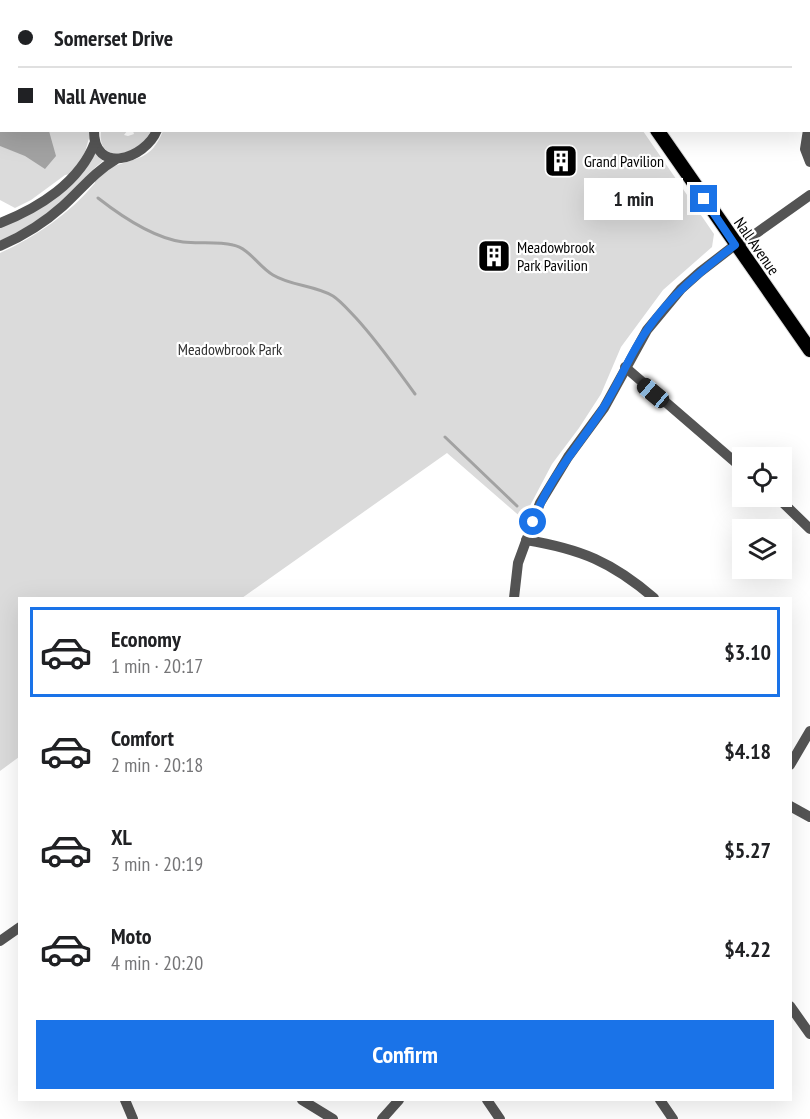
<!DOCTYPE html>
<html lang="en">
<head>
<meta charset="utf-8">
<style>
	body { margin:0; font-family:"PT Sans Narrow",sans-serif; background:#f6f6f6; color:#202124; height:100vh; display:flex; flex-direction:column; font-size:22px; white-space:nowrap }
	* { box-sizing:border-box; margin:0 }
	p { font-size:20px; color:#757577 }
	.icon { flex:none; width:33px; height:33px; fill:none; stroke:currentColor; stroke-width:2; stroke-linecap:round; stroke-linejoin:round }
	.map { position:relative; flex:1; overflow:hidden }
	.details { position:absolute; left:18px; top:597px; width:774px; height:504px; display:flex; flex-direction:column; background:#fff; border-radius:0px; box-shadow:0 6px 24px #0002 }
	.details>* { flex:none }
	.guide { position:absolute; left:0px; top:0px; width:810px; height:132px; box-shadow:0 6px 24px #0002; display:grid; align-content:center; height:132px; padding:0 18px; background:#fff }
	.tools { position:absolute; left:732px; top:447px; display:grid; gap:12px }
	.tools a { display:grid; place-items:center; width:60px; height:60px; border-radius:0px; background:#fff; box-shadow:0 6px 24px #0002; font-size:30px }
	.end { position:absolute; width:27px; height:27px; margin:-14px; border:8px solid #1a73e8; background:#fff; box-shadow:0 0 0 3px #fff }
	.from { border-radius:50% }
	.bubble { position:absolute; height:42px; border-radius:0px; background:#fff; box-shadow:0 6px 24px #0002; font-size:20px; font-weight:700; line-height:42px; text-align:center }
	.car { position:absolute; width:18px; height:36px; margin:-18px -9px; border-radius:8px; box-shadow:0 0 4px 2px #0007; background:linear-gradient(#222 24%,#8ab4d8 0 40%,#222 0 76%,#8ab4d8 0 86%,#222 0) }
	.guide b { display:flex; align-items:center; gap:21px; height:57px; font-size:22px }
	.guide b+b { border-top:2px solid #e0e0e0 }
	.guide i { width:15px; height:15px; background:#202124 }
	ul { padding:10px 0 0; list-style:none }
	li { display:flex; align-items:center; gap:18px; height:90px; margin:0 12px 9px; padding:0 6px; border:3px solid transparent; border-radius:0px }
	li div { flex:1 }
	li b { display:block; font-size:22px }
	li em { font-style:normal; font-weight:700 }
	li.on { border-color:#1a73e8 }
	li>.icon { width:54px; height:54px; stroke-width:1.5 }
	.primary-button { display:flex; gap:12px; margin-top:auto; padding:12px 18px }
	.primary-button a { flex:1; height:69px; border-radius:0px; background:#1a73e8; color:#fff; font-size:24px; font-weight:700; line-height:69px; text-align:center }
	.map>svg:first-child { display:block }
	.green { fill:#dbdbdb }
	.water { fill:#a2a2a2 }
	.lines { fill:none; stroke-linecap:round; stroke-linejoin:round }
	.stream { stroke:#a2a2a2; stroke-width:3 }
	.major-casing { stroke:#dbdbdb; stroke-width:16 }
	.minor { stroke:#545454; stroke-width:10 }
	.major { stroke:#000; stroke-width:14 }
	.route { stroke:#1a73e8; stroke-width:8 }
	.labels { text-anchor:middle; stroke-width:4.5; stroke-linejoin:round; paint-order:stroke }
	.poi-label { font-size:16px; fill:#000; stroke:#fff; text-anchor:start }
	.street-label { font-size:16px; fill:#000; stroke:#fff }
	.park-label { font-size:16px; fill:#323232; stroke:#fff }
</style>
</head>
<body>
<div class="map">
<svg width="810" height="1119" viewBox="0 0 810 1119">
	<rect width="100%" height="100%" fill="#fff"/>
	<g class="green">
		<polygon points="0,0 12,1 2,2 2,130 91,131 85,152 71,174 65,175 31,200 15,208 0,200"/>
		<polygon points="219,0 554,0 555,1 218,1"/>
		<path d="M101,131H118L120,132L127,131L124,135L128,136L134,134L133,131H151C147,137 143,145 136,148C117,158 98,155 101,131Z"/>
		<path d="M163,131H643L714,234L712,247L663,290L621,347L601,394L579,428L552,464L523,519L447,453L242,598H20L19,757L0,771V253C37,236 69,214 95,183V179C100,175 105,170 110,168C136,157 151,161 163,131Z"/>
		<path d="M96,153L103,161C91,170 83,180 73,191C52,212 27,228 0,241V227L77,179Z"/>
	</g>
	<polygon class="water" points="0,34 2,130 49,131 56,156 45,169 25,156 0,146"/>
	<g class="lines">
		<g class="stream">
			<path d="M98,198C121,216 153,238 183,242C199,244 216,241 233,245C249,248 259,267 273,275C291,286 314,285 333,296C342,302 349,311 356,318C378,342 396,368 415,394"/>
			<polyline points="445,437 517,506"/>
		</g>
		<g class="major-casing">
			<g id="major">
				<polyline points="565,0 567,2"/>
				<polyline points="657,130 810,350"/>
			</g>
		</g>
		<g class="minor">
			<polyline points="26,0 31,2"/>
			<polyline points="188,2 189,0"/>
			<polyline points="211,2 212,0"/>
			<polyline points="625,2 627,0"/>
			<path d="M94,130C93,175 145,160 157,130"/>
			<polyline points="808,130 805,149 810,162"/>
			<path d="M0,223C39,208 80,182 95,142"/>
			<path d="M0,246C23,236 44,223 63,206C81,190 94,172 115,160"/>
			<polyline points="625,367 742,468"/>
			<polyline points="776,496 810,529"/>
			<path d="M526,540C581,549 612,562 654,598"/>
			<polyline points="514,598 518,563 540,503 568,457 604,408 647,330 681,289 700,272 735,245 751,237 810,195"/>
			<polyline points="790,765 810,731"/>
			<polyline points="790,806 810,817"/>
			<polyline points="0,941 20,927"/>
			<polyline points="790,1006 810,1034"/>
			<polyline points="125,1100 133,1119"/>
			<polyline points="302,1100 333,1119"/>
			<polyline points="487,1100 500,1119"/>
			<polyline points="660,1100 673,1119"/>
			<polyline points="382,1119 399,1100"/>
		</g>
		<use href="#major" class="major"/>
	</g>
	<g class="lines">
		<path class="route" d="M533,522C548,479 578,447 602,410C619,384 629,355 647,330C670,296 702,270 735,245L704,199"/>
	</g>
	<defs>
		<g id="building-square" transform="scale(1.725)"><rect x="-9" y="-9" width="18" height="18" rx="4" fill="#000" stroke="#fff"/><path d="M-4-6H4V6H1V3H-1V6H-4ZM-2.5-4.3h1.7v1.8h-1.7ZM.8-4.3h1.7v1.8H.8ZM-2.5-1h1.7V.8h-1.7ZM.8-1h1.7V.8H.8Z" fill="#fff"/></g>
	</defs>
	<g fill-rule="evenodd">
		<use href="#building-square" x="561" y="161"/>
		<use href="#building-square" x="494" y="256"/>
	</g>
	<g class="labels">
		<g class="poi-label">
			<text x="584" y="167">Grand Pavilion</text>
			<text x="517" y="253">Meadowbrook<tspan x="517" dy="18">Park Pavilion</tspan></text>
		</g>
		<g class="street-label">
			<text transform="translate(757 246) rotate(55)" y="6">Nall Avenue</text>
		</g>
		<g class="park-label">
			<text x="230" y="355">Meadowbrook Park</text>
		</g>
	</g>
</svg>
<div class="tools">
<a><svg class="icon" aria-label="locate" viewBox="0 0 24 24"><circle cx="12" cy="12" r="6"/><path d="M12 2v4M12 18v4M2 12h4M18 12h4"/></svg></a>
<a><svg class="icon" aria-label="layers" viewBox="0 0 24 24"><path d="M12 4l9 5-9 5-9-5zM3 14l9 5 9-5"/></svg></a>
</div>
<i class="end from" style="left:533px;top:522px"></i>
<i class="end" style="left:704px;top:199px"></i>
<div class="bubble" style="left:584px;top:178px;width:99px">1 min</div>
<i class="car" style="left:653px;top:393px;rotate:310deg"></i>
<div class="guide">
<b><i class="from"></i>Somerset Drive</b>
<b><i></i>Nall Avenue</b>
</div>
<section class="details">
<ul>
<li class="on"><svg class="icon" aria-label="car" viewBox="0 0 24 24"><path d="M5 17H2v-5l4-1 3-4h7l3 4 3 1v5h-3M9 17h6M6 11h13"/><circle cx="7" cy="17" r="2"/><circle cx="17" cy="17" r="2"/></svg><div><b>Economy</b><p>1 min · 20:17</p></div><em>$3.10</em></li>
<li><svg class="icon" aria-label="car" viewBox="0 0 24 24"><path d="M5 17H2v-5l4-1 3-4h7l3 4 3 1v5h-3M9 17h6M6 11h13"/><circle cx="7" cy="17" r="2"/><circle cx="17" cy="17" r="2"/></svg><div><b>Comfort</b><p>2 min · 20:18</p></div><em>$4.18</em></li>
<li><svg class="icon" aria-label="car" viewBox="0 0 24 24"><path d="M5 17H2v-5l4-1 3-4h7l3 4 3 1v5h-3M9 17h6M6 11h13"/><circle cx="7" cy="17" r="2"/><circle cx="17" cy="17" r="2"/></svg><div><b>XL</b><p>3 min · 20:19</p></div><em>$5.27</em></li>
<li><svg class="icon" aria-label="car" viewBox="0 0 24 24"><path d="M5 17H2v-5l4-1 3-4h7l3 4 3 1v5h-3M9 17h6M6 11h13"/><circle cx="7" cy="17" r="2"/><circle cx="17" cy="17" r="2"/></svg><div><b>Moto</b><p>4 min · 20:20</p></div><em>$4.22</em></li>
</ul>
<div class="primary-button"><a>Confirm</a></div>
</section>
</div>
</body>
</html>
